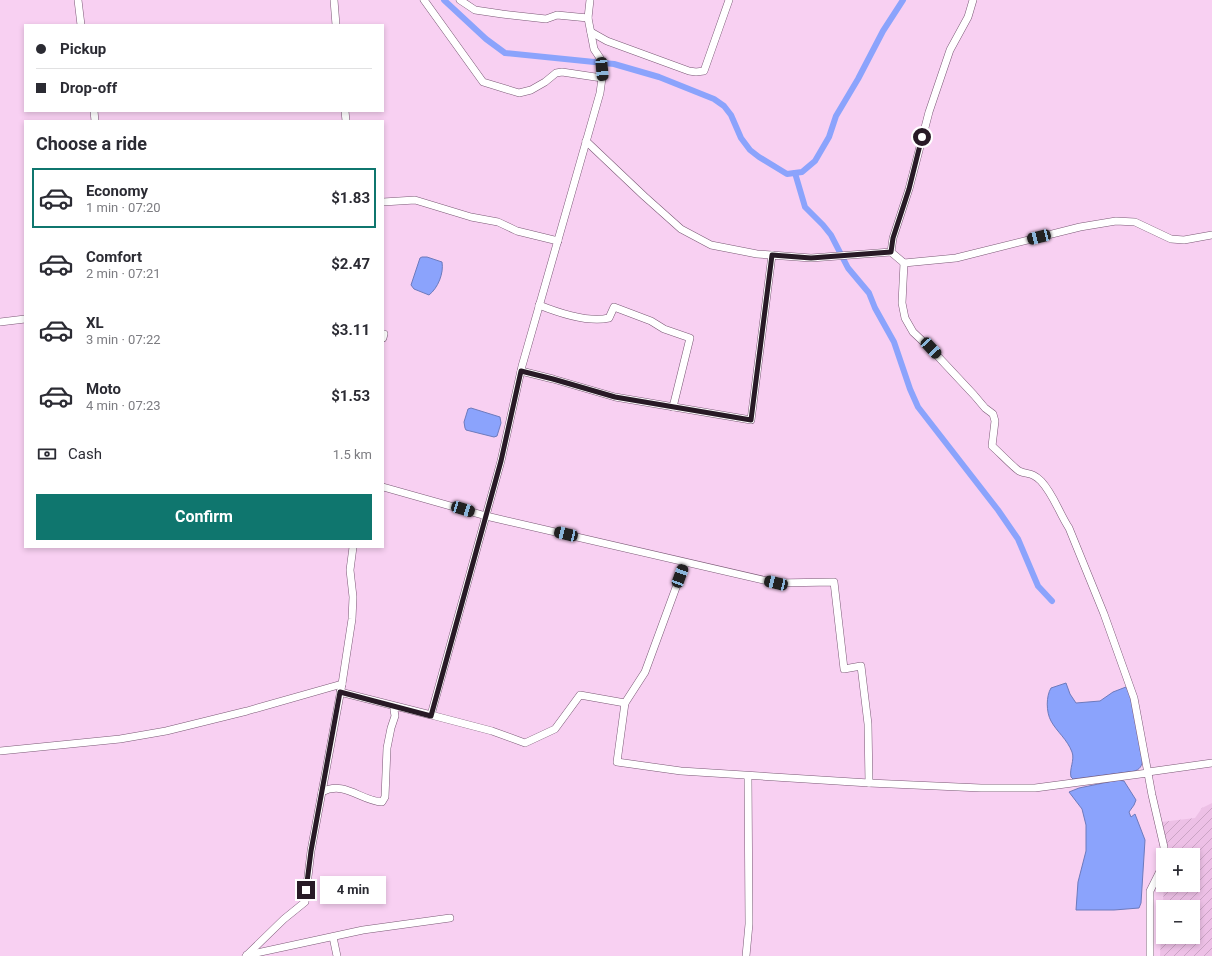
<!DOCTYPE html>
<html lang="en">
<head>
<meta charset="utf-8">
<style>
	body { margin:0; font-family:Roboto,sans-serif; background:#f2f2f3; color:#2b2b33; height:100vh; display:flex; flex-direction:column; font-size:15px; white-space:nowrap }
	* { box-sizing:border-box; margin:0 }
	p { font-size:13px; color:#7c7c81 }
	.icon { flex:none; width:22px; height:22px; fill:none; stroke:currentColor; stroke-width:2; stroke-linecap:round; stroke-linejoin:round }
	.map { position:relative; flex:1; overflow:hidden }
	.details { position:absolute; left:24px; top:120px; width:360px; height:428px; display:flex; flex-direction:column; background:#fff; border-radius:0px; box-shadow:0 2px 6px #0003 }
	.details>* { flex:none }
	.guide { position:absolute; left:24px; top:24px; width:360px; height:88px; border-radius:0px; box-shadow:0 2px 6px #0003; display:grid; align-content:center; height:88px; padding:0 12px; background:#fff }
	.fabs { position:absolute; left:1156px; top:848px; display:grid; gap:8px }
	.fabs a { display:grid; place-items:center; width:44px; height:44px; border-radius:0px; background:#fff; box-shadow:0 2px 6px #0003; font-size:20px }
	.end { position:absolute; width:18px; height:18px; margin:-9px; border:5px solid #281a26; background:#fff; box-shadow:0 0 0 2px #fff }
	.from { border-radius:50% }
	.bubble { position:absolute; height:28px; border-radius:0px; background:#fff; box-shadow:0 2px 6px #0003; font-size:13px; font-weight:700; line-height:28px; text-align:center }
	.car { position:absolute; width:12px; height:24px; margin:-12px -6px; border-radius:5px; box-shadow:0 0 3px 1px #0007; background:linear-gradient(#222 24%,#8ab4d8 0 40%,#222 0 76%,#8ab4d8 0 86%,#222 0) }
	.guide b { display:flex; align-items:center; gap:14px; height:38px; font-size:15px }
	.guide b+b { border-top:1px solid #e1e1e2 }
	.guide i { width:10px; height:10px; background:#2b2b33 }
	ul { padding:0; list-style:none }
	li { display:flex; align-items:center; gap:12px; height:60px; margin:0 8px 6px; padding:0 4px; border:2px solid transparent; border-radius:0px }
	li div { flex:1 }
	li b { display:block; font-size:15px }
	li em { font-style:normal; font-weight:700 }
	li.selected { border-color:#0f766e }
	li>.icon { width:36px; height:36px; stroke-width:1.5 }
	h2 { padding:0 12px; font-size:18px; line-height:48px }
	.pay { display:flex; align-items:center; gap:10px; height:44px; padding:0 12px; font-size:15px }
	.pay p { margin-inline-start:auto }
	.action { display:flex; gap:8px; margin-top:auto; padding:8px 12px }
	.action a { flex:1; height:46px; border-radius:0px; background:#0f766e; color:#fff; font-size:16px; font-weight:700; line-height:46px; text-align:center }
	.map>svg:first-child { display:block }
	.industrial { fill:url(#industrial-furrows); fill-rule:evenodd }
	.water { fill:#8ba3fc; stroke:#6d7abc }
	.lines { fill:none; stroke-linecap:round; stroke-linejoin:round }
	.canal { stroke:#8ba3fc; stroke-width:6 }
	.minor-casing { stroke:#7a5875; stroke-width:8 }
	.minor { stroke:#fff; stroke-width:7 }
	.route { stroke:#281a26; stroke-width:5 }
</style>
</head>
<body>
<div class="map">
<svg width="1212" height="956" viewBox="0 0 1212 956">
	<defs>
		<pattern id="industrial-furrows" width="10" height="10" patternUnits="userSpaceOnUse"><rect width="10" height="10" fill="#edc0e6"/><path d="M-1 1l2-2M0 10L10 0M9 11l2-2" fill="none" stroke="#cba4c5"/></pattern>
	</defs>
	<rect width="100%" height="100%" fill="#f8d0f2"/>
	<path class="industrial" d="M1212,803V956H1160L1164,885H1193V855H1167L1161,822L1195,818L1202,808ZM1163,907H1193V937H1163Z"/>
	<g class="water">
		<path d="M422,257H427L442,262C444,273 438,288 429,295L414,289L411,285L420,258Z"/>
		<polygon points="471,408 500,417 501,423 497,436 494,437 466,430 465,428 464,422 468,409"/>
		<path d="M1066,683L1070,694L1076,703L1100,701L1113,692L1126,687L1130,693L1143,757C1142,764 1142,768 1135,771L1073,779L1071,777C1069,769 1075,760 1072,752C1067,739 1057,732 1051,721C1046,712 1046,696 1051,688Z"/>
		<polygon points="1118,780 1124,781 1136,800 1134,805 1129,812 1131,817 1135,814 1145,840 1141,903 1139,908 1114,910 1076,910 1078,882 1086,851 1086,825 1082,809 1069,792 1079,788"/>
	</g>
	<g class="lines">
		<g class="canal">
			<polyline points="444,0 486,39 505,53 614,64 659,77 714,99 724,106 731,115 741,138 750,150 759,157 787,174 802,172 815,161 829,137 836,116 858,79 883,31 903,0"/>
			<polyline points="795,173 805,207 823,225 831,235 848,268 869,293 875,308 894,342 910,389 918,407 998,510 1018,539 1038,586 1052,601"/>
		</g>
		<g class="minor-casing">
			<g id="minor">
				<polyline points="78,0 81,25"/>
				<polyline points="334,0 336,25"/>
				<polyline points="424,0 483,82 519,93 531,90 545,82 556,73 562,72 602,78"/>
				<polyline points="460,0 475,10 502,14 546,19 557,15 588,18"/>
				<polyline points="590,0 588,18 594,49 600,58 602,69 602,78 600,93 522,366 501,461 431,715 492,731 525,743 555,729 580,695 625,703 617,762 681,771 869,783 981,788 1035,788 1148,773"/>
				<polyline points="973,0 968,17 950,50 929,112 909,189 893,238 891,252 904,263 956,258 1080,227 1116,221 1135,222 1171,239 1184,240 1212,235"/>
				<polyline points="591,32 607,41 689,71 696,72 704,71 729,0"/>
				<polyline points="94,111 95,121"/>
				<polyline points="345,111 346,121"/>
				<polyline points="586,141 644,196 681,229 711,245 757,254 811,258 891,252"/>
				<polyline points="383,202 415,200 471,217 498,222 517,231 558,241"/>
				<path d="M904,263L902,303L905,318L913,332L931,349L974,395L985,408L993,414L995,421L992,446C999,452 1012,466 1019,471C1028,475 1032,472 1041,481C1054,495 1059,513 1069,528L1104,614L1134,698L1152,795L1164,847L1163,855"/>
				<path d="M539,305C559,313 588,323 609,318L614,307L651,321L664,329L690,338L673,407"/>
				<polyline points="0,322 25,319"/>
				<polyline points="383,338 384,334"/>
				<polyline points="521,371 553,379 615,397 751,420 772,255"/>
				<polyline points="383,487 486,516 776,583 834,582 844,669 861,666 868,724 869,783"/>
				<polyline points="340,692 431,715"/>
				<polyline points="625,703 645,672 685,563"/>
				<polyline points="0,751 120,739 166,731 247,711 342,684"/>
				<polyline points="1148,772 1212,763"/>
				<path d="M322,792C344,780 361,801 382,802L385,797L387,748L391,728L395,716L394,710L397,707"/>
				<polyline points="333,937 337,956"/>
				<polyline points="247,955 363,930 450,918"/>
				<polyline points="246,956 284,919 305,902 311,851 342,684 352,619 353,597 350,570 353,547"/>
				<polyline points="746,956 749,924 748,776"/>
				<polyline points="1150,956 1150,891 1162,867 1163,858"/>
			</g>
		</g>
		<use href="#minor" class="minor"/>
	</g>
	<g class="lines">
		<polyline class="route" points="306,890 311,851 340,692 431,716 501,461 521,371 553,379 615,397 751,420 772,255 811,258 891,252 893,238 909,189 922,137"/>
	</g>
</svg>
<div class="fabs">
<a>+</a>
<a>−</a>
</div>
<i class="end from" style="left:922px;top:137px"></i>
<i class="end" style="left:306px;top:890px"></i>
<div class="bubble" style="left:320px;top:876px;width:66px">4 min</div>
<i class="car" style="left:602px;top:69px;rotate:175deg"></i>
<i class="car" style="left:1039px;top:237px;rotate:256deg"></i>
<i class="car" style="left:931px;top:348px;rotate:137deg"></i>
<i class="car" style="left:463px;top:509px;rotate:107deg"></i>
<i class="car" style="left:566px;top:534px;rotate:283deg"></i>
<i class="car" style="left:680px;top:576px;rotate:20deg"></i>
<i class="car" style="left:776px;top:583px;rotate:283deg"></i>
<div class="guide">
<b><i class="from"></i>Pickup</b>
<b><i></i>Drop-off</b>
</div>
<section class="details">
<h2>Choose a ride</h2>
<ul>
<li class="selected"><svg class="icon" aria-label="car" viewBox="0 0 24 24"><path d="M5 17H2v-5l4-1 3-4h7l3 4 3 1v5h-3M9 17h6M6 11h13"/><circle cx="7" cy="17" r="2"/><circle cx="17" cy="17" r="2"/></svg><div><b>Economy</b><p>1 min · 07:20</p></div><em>$1.83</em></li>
<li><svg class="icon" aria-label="car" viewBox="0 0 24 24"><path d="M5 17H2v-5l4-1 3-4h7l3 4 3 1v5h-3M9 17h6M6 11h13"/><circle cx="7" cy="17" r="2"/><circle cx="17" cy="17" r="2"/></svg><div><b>Comfort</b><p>2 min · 07:21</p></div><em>$2.47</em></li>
<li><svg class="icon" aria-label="car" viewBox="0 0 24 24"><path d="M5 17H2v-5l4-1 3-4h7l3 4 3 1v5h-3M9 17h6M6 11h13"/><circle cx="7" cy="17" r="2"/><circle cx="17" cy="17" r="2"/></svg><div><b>XL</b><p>3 min · 07:22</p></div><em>$3.11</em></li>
<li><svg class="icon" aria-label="car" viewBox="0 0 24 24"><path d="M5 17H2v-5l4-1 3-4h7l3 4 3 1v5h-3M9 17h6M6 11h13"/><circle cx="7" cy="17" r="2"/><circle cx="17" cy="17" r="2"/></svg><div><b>Moto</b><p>4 min · 07:23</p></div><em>$1.53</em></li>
</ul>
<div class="pay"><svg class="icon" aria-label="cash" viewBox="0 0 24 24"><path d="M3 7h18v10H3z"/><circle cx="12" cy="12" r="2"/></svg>Cash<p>1.5 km</p></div>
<div class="action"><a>Confirm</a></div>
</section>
</div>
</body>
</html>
